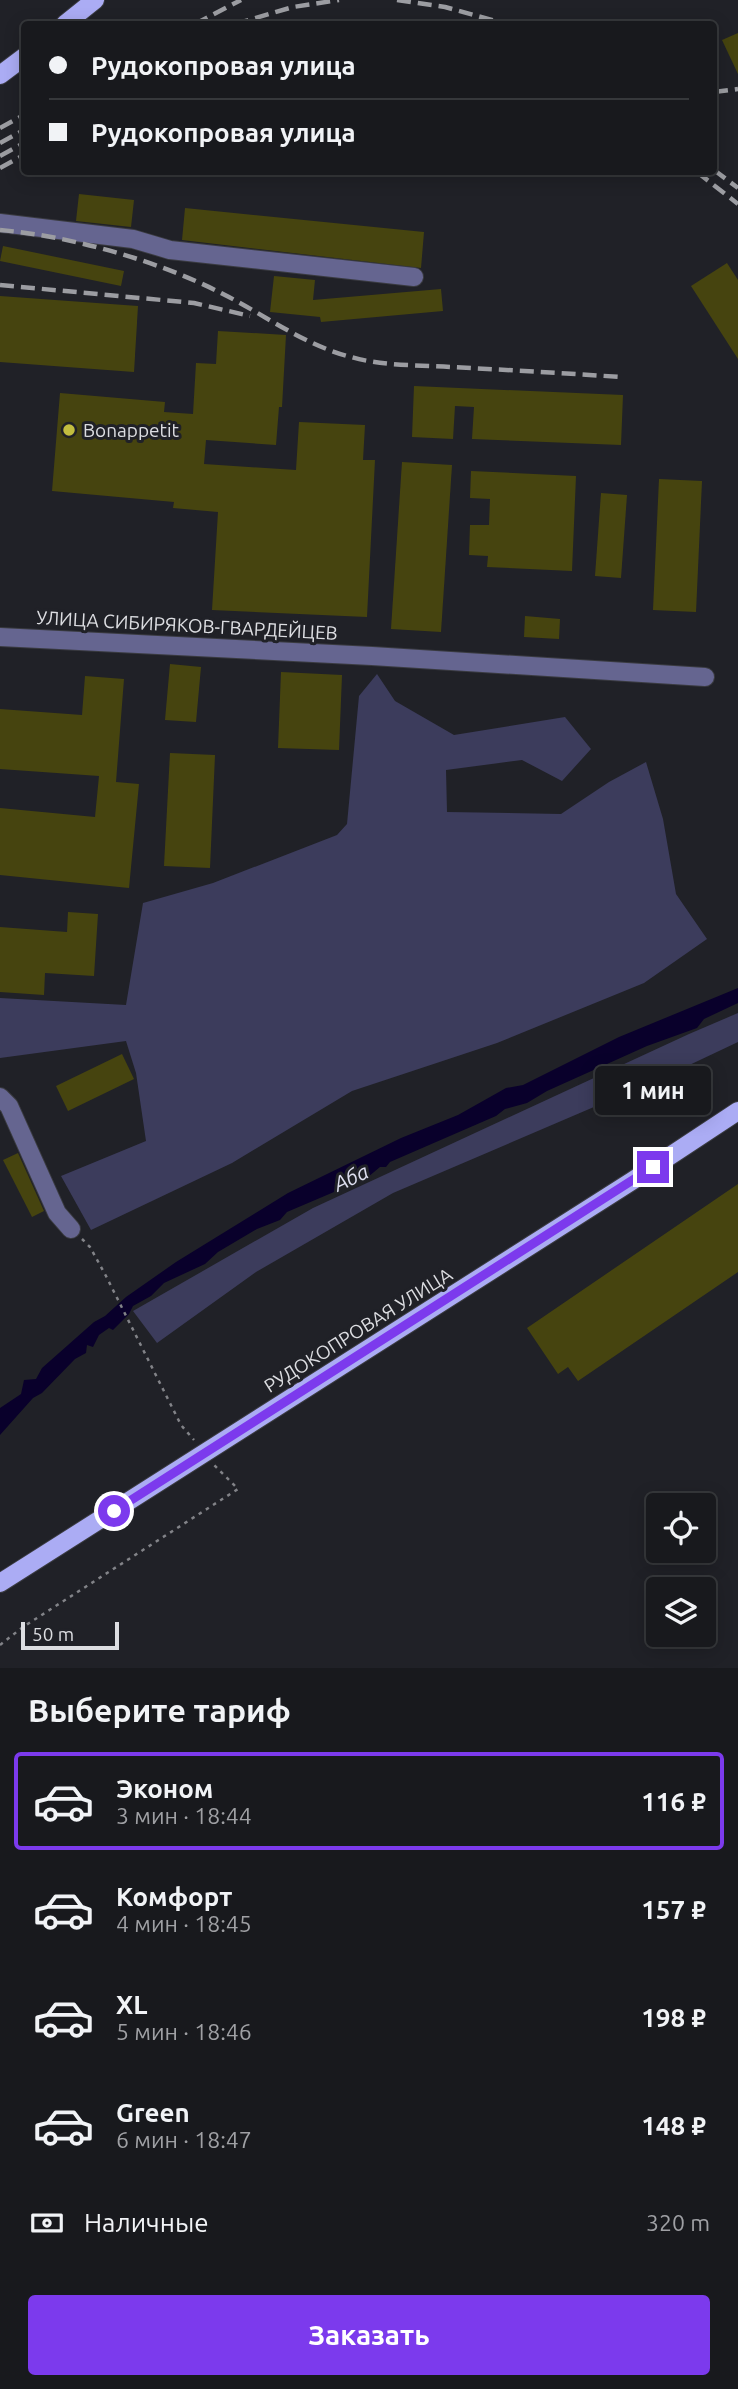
<!DOCTYPE html>
<html lang="ru">
<head>
<meta charset="utf-8">
<style>
	body { margin:0; font-family:Ubuntu,sans-serif; background:#25262a; color:#f1f3f6; height:100vh; display:flex; flex-direction:column; font-size:26px; white-space:nowrap }
	* { box-sizing:border-box; margin:0 }
	p { font-size:23px; color:#9fa0a4 }
	.icon { flex:none; width:38px; height:38px; fill:none; stroke:currentColor; stroke-width:2; stroke-linecap:round; stroke-linejoin:round }
	.map { position:relative; height:1668px; overflow:hidden }
	.side { display:flex; flex-direction:column; background:#18191d; flex:1 }
	.side>* { flex:none }
	.guide { position:absolute; left:21px; top:21px; width:696px; height:154px; border-radius:7px; box-shadow:0 4px 18px #0003,0 0 0 2px #36383b; display:grid; align-content:center; height:154px; padding:0 28px; background:#18191d }
	.tools { position:absolute; left:646px; top:1493px; display:grid; gap:14px }
	.tools a { display:grid; place-items:center; width:70px; height:70px; border-radius:7px; background:#18191d; box-shadow:0 4px 18px #0003,0 0 0 2px #36383b; font-size:35px }
	.scale { position:absolute; left:21px; bottom:18px; width:98px; box-sizing:border-box; padding-left:7px; border:4px solid #dcdde1; border-top:0; font-size:19px; line-height:24px; white-space:nowrap; color:#dcdde1; -webkit-text-stroke:5px #202127; paint-order:stroke }
	.end { position:absolute; width:32px; height:32px; margin:-16px; border:9px solid #7c3aed; background:#fff; box-shadow:0 0 0 4px #fff }
	.from { border-radius:50% }
	.bubble { position:absolute; height:49px; border-radius:7px; background:#18191d; box-shadow:0 4px 18px #0003,0 0 0 2px #36383b; font-size:23px; font-weight:600; line-height:49px; text-align:center }
	.guide b { display:flex; align-items:center; gap:24px; height:66px; font-size:26px }
	.guide b+b { border-top:2px solid #36383b }
	.guide i { width:18px; height:18px; background:#f1f3f6 }
	ul { padding:0; list-style:none }
	li { display:flex; align-items:center; gap:21px; height:98px; margin:0 14px 10px; padding:0 14px; border:4px solid transparent; border-radius:7px }
	li div { flex:1 }
	li b { display:block; font-size:26px }
	li em { font-style:normal; font-weight:600 }
	li.selected { border-color:#7c3aed }
	li>.icon { width:63px; height:63px; stroke-width:1.5 }
	h2 { padding:0 28px; font-size:32px; line-height:84px }
	.pay { display:flex; align-items:center; gap:18px; height:77px; padding:0 28px; font-size:26px }
	.pay p { margin-inline-start:auto }
	.cta { display:flex; gap:14px; margin-top:auto; padding:14px 28px }
	.cta a { flex:1; height:80px; border-radius:7px; background:#7c3aed; color:#fff; font-size:28px; font-weight:600; line-height:80px; text-align:center }
	.map>svg:first-child { display:block }
	.green { fill:#3c3c5c }
	.water { fill:#09002b }
	.building { fill:#46440f }
	.lines { fill:none; stroke-linecap:round; stroke-linejoin:round }
	.minor-casing { stroke:#3a3b41; stroke-width:20 }
	.major-casing { stroke:#3a3b41; stroke-width:20 }
	.path { stroke:#828388; stroke-width:2.5; stroke-dasharray:3.5 5; stroke-linecap:butt }
	.minor { stroke:#656590; stroke-width:18 }
	.major { stroke:#abacf4; stroke-width:18 }
	.rail { stroke:#9c9da2; stroke-width:4.5; stroke-dasharray:14 7; stroke-linecap:butt }
	.route { stroke:#7c3aed; stroke-width:9 }
	.poi-dot { fill:#c2bd3f; stroke:#202127; stroke-width:2.5 }
	.labels { text-anchor:middle; stroke-width:6; stroke-linejoin:round; paint-order:stroke }
	.poi-label { font-size:19px; fill:#dcdde1; stroke:#202127; text-anchor:start }
	.street-label { font-size:19px; fill:#dcdde1; stroke:#202127 }
	.water-label { font-size:21px; font-style:italic; fill:#dfe0f1; stroke:#202127 }
</style>
</head>
<body>
<div class="map">
<svg width="738" height="1668" viewBox="0 0 738 1668">
	<rect width="100%" height="100%" fill="#202127"/>
	<g class="green">
		<polygon points="377,674 395,701 454,735 565,717 591,749 562,781 522,760 446,770 447,812 561,814 609,782 646,762 663,819 676,894 707,939 644,983 497,1043 352,1091 232,1163 91,1230 61,1176 146,1141 136,1073 126,1041 0,1058 0,998 126,1005 143,903 213,883 337,835 347,824 359,696"/>
		<polygon points="738,1013 738,1042 664,1077 393,1193 256,1272 157,1343 133,1311 313,1208 689,1034"/>
	</g>
	<polygon class="water" points="738,988 738,1003 704,1019 697,1028 647,1046 547,1091 527,1103 505,1109 496,1116 390,1162 386,1167 380,1167 368,1177 362,1176 357,1181 343,1185 334,1192 287,1212 280,1220 257,1229 218,1252 205,1264 164,1283 151,1296 133,1306 129,1314 113,1330 109,1328 99,1335 93,1347 87,1345 86,1353 75,1359 42,1393 33,1398 0,1435 0,1408 21,1394 24,1380 36,1379 42,1368 94,1322 105,1316 126,1297 176,1262 288,1193 401,1138 458,1115 506,1088 523,1085 619,1037"/>
	<g class="building">
		<polygon points="738,33 738,74 722,40"/>
		<polygon points="79,194 134,200 131,227 76,221"/>
		<polygon points="185,208 424,232 421,268 182,240"/>
		<polygon points="3,246 124,271 121,286 0,261"/>
		<polygon points="727,263 738,280 738,359 691,286"/>
		<polygon points="274,276 315,280 313,300 441,289 443,311 321,322 320,317 270,312"/>
		<polygon points="0,296 138,306 134,372 0,362"/>
		<polygon points="218,331 286,335 282,407 279,407 276,445 206,440 204,464 296,470 299,422 365,425 363,460 375,460 367,617 212,610 218,512 173,508 174,502 52,491 60,393 165,402 164,412 193,414 196,363 216,364"/>
		<polygon points="414,386 623,395 621,445 472,439 474,407 455,406 453,439 412,437"/>
		<polygon points="402,462 452,465 441,632 391,629"/>
		<polygon points="471,471 576,476 572,571 487,567 488,556 469,555 470,525 489,525 490,499 470,498"/>
		<polygon points="659,479 702,481 696,612 653,610"/>
		<polygon points="601,493 627,495 621,578 595,576"/>
		<polygon points="525,616 560,619 559,639 524,637"/>
		<polygon points="170,664 201,667 196,722 165,720"/>
		<polygon points="281,672 342,675 339,750 278,748"/>
		<polygon points="85,676 124,679 116,782 139,784 129,888 0,875 0,808 95,817 99,776 0,769 0,709 82,715"/>
		<polygon points="170,753 215,755 210,868 164,866"/>
		<polygon points="68,912 98,914 94,976 45,973 44,995 0,992 0,927 67,932"/>
		<polygon points="122,1054 134,1079 68,1111 56,1086"/>
		<polygon points="18,1153 44,1211 32,1217 3,1160"/>
		<polygon points="738,1184 738,1272 578,1381 568,1367 558,1374 527,1328"/>
	</g>
	<g class="lines">
		<g class="minor-casing">
			<g id="minor">
				<polyline points="0,223 133,239 170,250 414,277"/>
				<polyline points="0,637 372,656 705,677"/>
				<polyline points="0,1097 9,1106 57,1213 71,1229"/>
			</g>
		</g>
		<g class="major-casing">
			<g id="major">
				<polyline points="65,24 95,0"/>
				<polyline points="0,75 24,57"/>
				<polyline points="0,1583 632,1181 738,1111"/>
			</g>
		</g>
		<g class="path">
			<polyline points="82,1239 90,1247 106,1276 181,1425 194,1440"/>
			<polyline points="0,1645 23,1627 238,1489 214,1465"/>
		</g>
		<use href="#minor" class="minor"/>
		<use href="#major" class="major"/>
		<g class="rail">
			<polyline points="397,0 445,7 506,24"/>
			<polyline points="195,24 241,0"/>
			<polyline points="235,24 293,7 339,0"/>
			<polyline points="714,92 738,89"/>
			<polyline points="0,128 24,115"/>
			<polyline points="0,143 24,130"/>
			<polyline points="0,156 24,143"/>
			<polyline points="0,168 24,155"/>
			<polyline points="714,170 738,188"/>
			<polyline points="697,172 738,204"/>
			<path d="M0,230C71,236 159,261 223,294C265,315 304,345 351,357C382,366 418,365 451,367C507,370 563,373 620,377"/>
			<polyline points="0,285 194,303 250,316"/>
		</g>
	</g>
	<g class="lines">
		<polyline class="route" points="114,1511 653,1167"/>
	</g>
	<circle class="poi-dot" cx="69" cy="430" r="7"/>
	<g class="labels">
		<g class="poi-label">
			<text x="83" y="437">Bonappetit</text>
		</g>
		<g class="street-label">
			<text transform="translate(187 625) rotate(3)" y="7">УЛИЦА СИБИРЯКОВ-ГВАРДЕЙЦЕВ</text>
			<text transform="translate(358 1330) rotate(-32)" y="7">РУДОКОПРОВАЯ УЛИЦА</text>
		</g>
		<g class="water-label">
			<text transform="translate(351 1178) rotate(-25)" y="7">Аба</text>
		</g>
	</g>
</svg>
<div class="tools">
<a><svg class="icon" aria-label="locate" viewBox="0 0 24 24"><circle cx="12" cy="12" r="6"/><path d="M12 2v4M12 18v4M2 12h4M18 12h4"/></svg></a>
<a><svg class="icon" aria-label="layers" viewBox="0 0 24 24"><path d="M12 4l9 5-9 5-9-5zM3 14l9 5 9-5"/></svg></a>
</div>
<div class="scale">50 m</div>
<i class="end from" style="left:114px;top:1511px"></i>
<i class="end" style="left:653px;top:1167px"></i>
<div class="bubble" style="left:595px;top:1066px;width:116px">1 мин</div>
<div class="guide">
<b><i class="from"></i>Рудокопровая улица</b>
<b><i></i>Рудокопровая улица</b>
</div>
</div>
<section class="side">
<h2>Выберите тариф</h2>
<ul>
<li class="selected"><svg class="icon" aria-label="car" viewBox="0 0 24 24"><path d="M5 17H2v-5l4-1 3-4h7l3 4 3 1v5h-3M9 17h6M6 11h13"/><circle cx="7" cy="17" r="2"/><circle cx="17" cy="17" r="2"/></svg><div><b>Эконом</b><p>3 мин · 18:44</p></div><em>116 ₽</em></li>
<li><svg class="icon" aria-label="car" viewBox="0 0 24 24"><path d="M5 17H2v-5l4-1 3-4h7l3 4 3 1v5h-3M9 17h6M6 11h13"/><circle cx="7" cy="17" r="2"/><circle cx="17" cy="17" r="2"/></svg><div><b>Комфорт</b><p>4 мин · 18:45</p></div><em>157 ₽</em></li>
<li><svg class="icon" aria-label="car" viewBox="0 0 24 24"><path d="M5 17H2v-5l4-1 3-4h7l3 4 3 1v5h-3M9 17h6M6 11h13"/><circle cx="7" cy="17" r="2"/><circle cx="17" cy="17" r="2"/></svg><div><b>XL</b><p>5 мин · 18:46</p></div><em>198 ₽</em></li>
<li><svg class="icon" aria-label="car" viewBox="0 0 24 24"><path d="M5 17H2v-5l4-1 3-4h7l3 4 3 1v5h-3M9 17h6M6 11h13"/><circle cx="7" cy="17" r="2"/><circle cx="17" cy="17" r="2"/></svg><div><b>Green</b><p>6 мин · 18:47</p></div><em>148 ₽</em></li>
</ul>
<div class="pay"><svg class="icon" aria-label="cash" viewBox="0 0 24 24"><path d="M3 7h18v10H3z"/><circle cx="12" cy="12" r="2"/></svg>Наличные<p>320 m</p></div>
<div class="cta"><a>Заказать</a></div>
</section>
</body>
</html>
